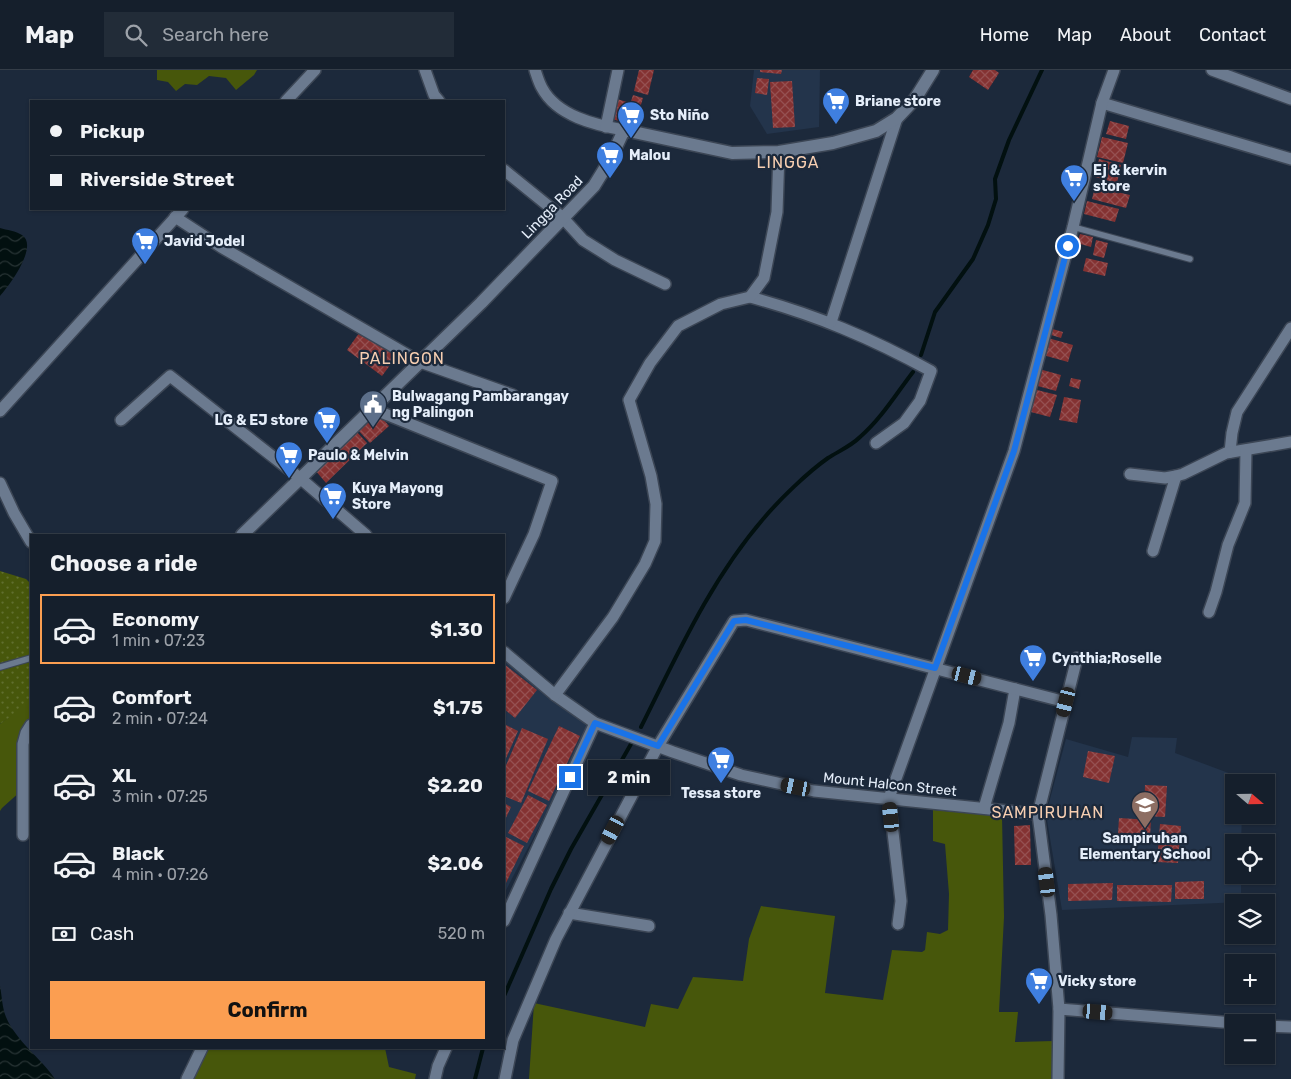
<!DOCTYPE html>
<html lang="en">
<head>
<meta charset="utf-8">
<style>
	body { margin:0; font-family:Rubik,sans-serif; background:#222c38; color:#f1f3f6; height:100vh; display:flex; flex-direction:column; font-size:19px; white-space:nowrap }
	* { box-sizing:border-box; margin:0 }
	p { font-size:16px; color:#9da2a9 }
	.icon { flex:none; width:28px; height:28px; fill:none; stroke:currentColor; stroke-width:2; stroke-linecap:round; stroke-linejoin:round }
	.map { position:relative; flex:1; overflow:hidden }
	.side { position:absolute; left:30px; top:464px; width:475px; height:515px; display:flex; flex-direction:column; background:#151f2c; border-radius:0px; box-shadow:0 1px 4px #0004,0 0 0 1px #343d48 }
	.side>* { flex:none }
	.top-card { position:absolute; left:30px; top:30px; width:475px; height:110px; border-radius:0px; box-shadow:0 1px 4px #0004,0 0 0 1px #343d48; display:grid; align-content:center; height:110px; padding:0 20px; background:#151f2c }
	.needle { width:32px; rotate:110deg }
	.fabs { position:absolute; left:1225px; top:704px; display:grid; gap:10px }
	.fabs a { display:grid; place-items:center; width:50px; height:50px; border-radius:0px; background:#151f2c; box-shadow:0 1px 4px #0004,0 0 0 1px #343d48; font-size:25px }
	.end { position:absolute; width:22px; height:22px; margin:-11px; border:6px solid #1a73e8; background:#fff; box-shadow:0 0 0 2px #fff }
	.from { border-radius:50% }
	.bubble { position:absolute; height:35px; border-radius:0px; background:#151f2c; box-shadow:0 1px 4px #0004,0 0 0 1px #343d48; font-size:16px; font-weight:700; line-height:35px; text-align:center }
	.car { position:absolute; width:15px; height:30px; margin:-15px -8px; border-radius:6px; box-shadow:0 0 4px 1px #0007; background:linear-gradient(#222 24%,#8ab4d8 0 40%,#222 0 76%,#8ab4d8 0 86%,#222 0) }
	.top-card b { display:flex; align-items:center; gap:18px; height:48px; font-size:19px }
	.top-card b+b { border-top:1px solid #343d48 }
	.top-card i { width:12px; height:12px; background:#f1f3f6 }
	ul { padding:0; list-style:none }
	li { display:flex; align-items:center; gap:15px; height:70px; margin:0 10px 8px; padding:0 10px; border:2px solid transparent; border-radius:0px }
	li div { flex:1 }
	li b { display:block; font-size:19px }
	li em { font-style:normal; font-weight:700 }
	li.selected { border-color:#fb9e51 }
	li>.icon { width:45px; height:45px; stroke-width:1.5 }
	h2 { padding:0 20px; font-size:22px; line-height:60px }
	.pay { display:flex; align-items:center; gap:12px; height:55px; padding:0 20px; font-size:19px }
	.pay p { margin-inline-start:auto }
	.primary-button { display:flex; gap:10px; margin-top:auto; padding:10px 20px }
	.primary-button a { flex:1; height:58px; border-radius:0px; background:#fb9e51; color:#111; font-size:20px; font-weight:700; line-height:58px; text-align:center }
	header { display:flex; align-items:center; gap:30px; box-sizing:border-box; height:70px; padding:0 25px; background:#151f2c; border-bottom:1px solid #343d48 }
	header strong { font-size:24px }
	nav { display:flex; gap:28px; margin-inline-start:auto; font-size:18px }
	.search { width:350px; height:45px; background:#222c38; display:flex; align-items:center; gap:12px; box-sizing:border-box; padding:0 18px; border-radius:0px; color:#9da2a9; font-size:19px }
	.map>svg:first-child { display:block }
	.built { fill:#23344b }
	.grass { fill:#47570b }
	.park { fill:url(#park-dots) }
	.water { fill:url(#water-waves) }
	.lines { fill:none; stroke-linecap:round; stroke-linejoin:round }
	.stream { stroke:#021010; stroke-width:4 }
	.building { fill:url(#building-cross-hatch) }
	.lane-casing { stroke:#3c4655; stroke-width:8 }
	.street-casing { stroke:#3c4655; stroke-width:14 }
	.secondary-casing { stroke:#3c4655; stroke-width:15 }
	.lane { stroke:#6b7a8f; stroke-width:5.5 }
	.street { stroke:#6b7a8f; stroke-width:11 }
	.secondary { stroke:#6b7a8f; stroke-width:12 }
	.route { stroke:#1a73e8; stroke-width:6 }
	.labels { text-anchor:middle; stroke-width:4.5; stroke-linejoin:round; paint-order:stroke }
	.poi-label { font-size:14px; font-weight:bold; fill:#e5eefa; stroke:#1c293b; text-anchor:start }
	.street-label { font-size:14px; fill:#e5eefa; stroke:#1c293b }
	.quarter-label { font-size:16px; letter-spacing:1px; fill:#f6ceb1; stroke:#1c293b }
</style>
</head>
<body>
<header>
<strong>Map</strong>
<div class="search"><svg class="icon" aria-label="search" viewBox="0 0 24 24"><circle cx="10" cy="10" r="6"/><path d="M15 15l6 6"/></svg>Search here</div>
<nav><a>Home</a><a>Map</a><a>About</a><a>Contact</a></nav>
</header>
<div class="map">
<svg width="1291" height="1009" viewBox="0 0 1291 1009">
	<defs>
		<pattern id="park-dots" width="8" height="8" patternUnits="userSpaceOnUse" patternTransform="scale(1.25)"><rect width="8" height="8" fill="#47570b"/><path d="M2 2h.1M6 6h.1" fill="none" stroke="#616f2f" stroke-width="1.8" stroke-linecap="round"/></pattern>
		<pattern id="water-waves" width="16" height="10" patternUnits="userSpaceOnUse" patternTransform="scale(1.25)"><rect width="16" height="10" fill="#021010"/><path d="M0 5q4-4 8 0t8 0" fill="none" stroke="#273334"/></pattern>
		<pattern id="building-cross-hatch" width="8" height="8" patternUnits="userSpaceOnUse" patternTransform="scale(1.25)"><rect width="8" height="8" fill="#843232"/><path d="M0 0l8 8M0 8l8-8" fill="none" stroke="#955051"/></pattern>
	</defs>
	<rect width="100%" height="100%" fill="#1c293b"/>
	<g class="built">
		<polygon points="754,0 820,0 819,57 767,64 750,36"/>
		<polygon points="504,591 591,657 504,824"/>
		<polygon points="1132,667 1177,668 1175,683 1242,708 1242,712 1234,712 1234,745 1242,745 1241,772 1234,772 1234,805 1241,805 1241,832 1062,840 1046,744 1066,669 1128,687"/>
	</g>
	<g class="grass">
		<polygon points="157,0 257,0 254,5 236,20 226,8 209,6 197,15 185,14 176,21 168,12 157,10"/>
		<polygon points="31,630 31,716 21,721 2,738 0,741 0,654"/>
		<polygon points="933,740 1002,746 1004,847 999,942 1018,942 1015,972 1054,971 1054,1009 529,1009 534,933 645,957 651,934 678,939 693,907 743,911 749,869 761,836 835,846 825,923 883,930 892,880 922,882 925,880 927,862 940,864 948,860 949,824 945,774 933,771"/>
		<polygon points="209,978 385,978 389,997 416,1004 415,1009 193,1009"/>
	</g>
	<polygon class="park" points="0,501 26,509 31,514 31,632 0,654"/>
	<g class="water">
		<path d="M0,158C7,160 16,161 22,165C39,176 9,216 0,226Z"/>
		<path d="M0,916C2,926 2,937 6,947C16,971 41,988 55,1009H0Z"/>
	</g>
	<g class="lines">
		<g class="stream">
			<polyline points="921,285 935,242 973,189 988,155 996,129 995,109 1009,70 1042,0"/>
			<path d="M641,657C677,585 711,509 764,448C780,429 808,402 828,388C839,381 851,376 860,367C881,349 896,324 913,302"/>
			<polyline points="504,926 551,819 571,779 631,674"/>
			<polyline points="475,1009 483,978"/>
		</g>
	</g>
	<g class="building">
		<polygon points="639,0 654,0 648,25 634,21"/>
		<polygon points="760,0 782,0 781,4 760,2"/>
		<polygon points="973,0 995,0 999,3 988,20 969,7"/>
		<polygon points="757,8 769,9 767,25 755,23"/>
		<polygon points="792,11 795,57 773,58 770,12"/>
		<polygon points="633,25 643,28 637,48 627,44"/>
		<polygon points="617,29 627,32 622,52 612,49"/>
		<polygon points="1110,51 1129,56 1126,69 1106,64"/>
		<polygon points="1102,67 1128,73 1123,93 1097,87"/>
		<polygon points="1099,89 1121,95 1117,113 1095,107"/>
		<polygon points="1095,117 1130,125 1126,138 1092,129"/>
		<polygon points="1087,131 1119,139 1115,152 1084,144"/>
		<polygon points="1080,164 1093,167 1091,177 1077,173"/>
		<polygon points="1096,170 1108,173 1104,188 1093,185"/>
		<polygon points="1086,188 1108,193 1105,206 1083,201"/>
		<polygon points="1049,258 1063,262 1061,268 1048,264"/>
		<polygon points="362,259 399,283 382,306 347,280"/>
		<polygon points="1048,268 1073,275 1068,292 1043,285"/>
		<polygon points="1039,299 1061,305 1056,321 1034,315"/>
		<polygon points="1071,308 1081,310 1079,319 1069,316"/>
		<polygon points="1033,319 1057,325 1050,347 1027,341"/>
		<polygon points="1064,327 1081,330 1077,353 1059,350"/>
		<polygon points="377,342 389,356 370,373 358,360"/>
		<polygon points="356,361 367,373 326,413 315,400"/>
		<polygon points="504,594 537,620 515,648 504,639"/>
		<polygon points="504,654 518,661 504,693"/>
		<polygon points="559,656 580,666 549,731 528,721"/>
		<polygon points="522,658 548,669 521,733 504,726 504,700"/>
		<polygon points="1088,681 1115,686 1109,713 1083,707"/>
		<polygon points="1145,715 1167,716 1165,747 1144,746"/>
		<polygon points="528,725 547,735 527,773 508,763"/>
		<polygon points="504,733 511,737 504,752"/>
		<polygon points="1119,748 1151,750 1150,767 1118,764"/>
		<polygon points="1160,754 1181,756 1178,793 1157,792"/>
		<polygon points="1030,755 1031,795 1015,795 1014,756"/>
		<polygon points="504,766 524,776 504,817"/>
		<polygon points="1204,811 1204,829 1175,829 1175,812"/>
		<polygon points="1113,813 1112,830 1068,831 1068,814"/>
		<polygon points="1117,815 1172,815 1171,832 1117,831"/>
	</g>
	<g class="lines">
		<g class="lane-casing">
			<g id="lane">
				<polyline points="1073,157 1190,189"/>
				<polyline points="0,597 31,588"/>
			</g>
		</g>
		<g class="street-casing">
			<g id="street">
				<polyline points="425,0 434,25 439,31"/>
				<path d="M535,0C537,6 539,13 542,18C557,46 595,55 624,60"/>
				<polyline points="1212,0 1291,29"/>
				<polyline points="286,31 315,0"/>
				<polyline points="1102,33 1291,89"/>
				<polyline points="606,57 618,0"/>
				<polyline points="504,100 562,147 583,170 615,190 665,214"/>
				<polyline points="175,147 221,177 420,292 513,325"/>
				<path d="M750,227C816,245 871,268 931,301L920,331L904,353L876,373"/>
				<polyline points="831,252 897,48"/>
				<polyline points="373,339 552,411 534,464 504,528"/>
				<polyline points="0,341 183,139"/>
				<polyline points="121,350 170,306 300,408 366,465"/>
				<polyline points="1230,382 1232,363 1237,342 1291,258"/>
				<polyline points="1130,404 1165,408 1176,406 1183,404 1226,383 1291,372"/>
				<polyline points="0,413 14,443 31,472"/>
				<polyline points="1153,481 1176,406"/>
				<polyline points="1209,542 1216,522 1228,475 1245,433 1246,380"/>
				<polyline points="504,582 555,625 595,653 673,682 741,705 814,721 1038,744"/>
				<polyline points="555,625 613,547 645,494 655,471 656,434 651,406 629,330 650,293 678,256 721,234 750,227 764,208 777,142 779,82"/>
				<polyline points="984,738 1009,653 1015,619"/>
				<polyline points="23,765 23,674 26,663 31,655"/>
				<polyline points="569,843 649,856"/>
				<polyline points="504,851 595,653"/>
				<polyline points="898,854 901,831 889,728 1014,381 1073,157 1102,33 1114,0"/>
				<polyline points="1059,939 1234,953"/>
				<polyline points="1266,956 1291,957"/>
				<polyline points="187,1009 202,978"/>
				<polyline points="435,1009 438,996 446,978"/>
				<polyline points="505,1009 513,970 556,869 658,676 734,551 746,550 1066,632"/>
				<polyline points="1058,1009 1059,939 1051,845 1038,744 1077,588"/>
			</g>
		</g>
		<g class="secondary-casing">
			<polyline id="secondary" points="242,465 481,233 594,116 610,90 624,60 732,83 779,82 833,73 876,61 897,48 915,29 933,0"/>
		</g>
		<use href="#lane" class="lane"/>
		<use href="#street" class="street"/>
		<use href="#secondary" class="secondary"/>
	</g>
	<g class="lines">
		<polyline class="route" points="570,707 595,653 658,676 734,551 746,550 935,598 1014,381 1068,176"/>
	</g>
	<defs>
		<g id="supermarket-pin" transform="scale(1.4375)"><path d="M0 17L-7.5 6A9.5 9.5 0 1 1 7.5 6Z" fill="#3f7fe0" stroke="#1c293b"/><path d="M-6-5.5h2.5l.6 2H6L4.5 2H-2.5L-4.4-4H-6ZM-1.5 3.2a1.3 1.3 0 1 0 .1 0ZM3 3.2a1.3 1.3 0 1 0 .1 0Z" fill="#fff"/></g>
		<g id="civic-pin" transform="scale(1.4375)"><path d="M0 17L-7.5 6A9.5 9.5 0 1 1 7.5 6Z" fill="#5c6f8a" stroke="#1c293b"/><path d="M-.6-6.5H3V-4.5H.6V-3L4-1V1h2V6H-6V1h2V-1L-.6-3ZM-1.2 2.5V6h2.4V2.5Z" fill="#fff"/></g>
		<g id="school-pin" transform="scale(1.4375)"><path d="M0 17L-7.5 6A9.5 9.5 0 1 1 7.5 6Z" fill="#8d6e63" stroke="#1c293b"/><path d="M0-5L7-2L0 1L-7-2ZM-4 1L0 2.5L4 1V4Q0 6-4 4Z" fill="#fff"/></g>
	</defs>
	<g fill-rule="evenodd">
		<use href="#supermarket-pin" x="836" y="31"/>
		<use href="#supermarket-pin" x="631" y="45"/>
		<use href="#supermarket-pin" x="610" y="85"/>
		<use href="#supermarket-pin" x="1074" y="108"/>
		<use href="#supermarket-pin" x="145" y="171"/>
		<use href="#civic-pin" x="373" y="334"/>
		<use href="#supermarket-pin" x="327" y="350"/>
		<use href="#supermarket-pin" x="289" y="385"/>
		<use href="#supermarket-pin" x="333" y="426"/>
		<use href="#supermarket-pin" x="1033" y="588"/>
		<use href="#supermarket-pin" x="721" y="690"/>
		<use href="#school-pin" x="1145" y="735"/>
		<use href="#supermarket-pin" x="1039" y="911"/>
	</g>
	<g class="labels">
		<g class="poi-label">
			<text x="855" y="36">Briane store</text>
			<text x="650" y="50">Sto Niño</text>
			<text x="629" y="90">Malou</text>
			<text x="1093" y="105">Ej &amp; kervin<tspan x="1093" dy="16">store</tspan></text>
			<text x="164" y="176">Javid Jodel</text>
			<text x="392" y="331">Bulwagang Pambarangay<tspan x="392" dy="16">ng Palingon</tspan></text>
			<text x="308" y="355" text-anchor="end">LG &amp; EJ store</text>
			<text x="308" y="390">Paulo &amp; Melvin</text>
			<text x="352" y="423">Kuya Mayong<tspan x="352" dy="16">Store</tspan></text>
			<text x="1052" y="593">Cynthia;Roselle</text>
			<text x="721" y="728" text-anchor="middle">Tessa store</text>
			<text x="1145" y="773" text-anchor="middle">Sampiruhan<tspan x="1145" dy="16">Elementary School</tspan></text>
			<text x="1058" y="916">Vicky store</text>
		</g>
		<g class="street-label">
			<text transform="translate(552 137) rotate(-46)" y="5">Lingga Road</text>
			<text transform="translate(890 714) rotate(6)" y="5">Mount Halcon Street</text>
		</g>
		<g class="quarter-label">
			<text x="788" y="98">LINGGA</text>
			<text x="402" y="294">PALINGON</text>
			<text x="1048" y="748">SAMPIRUHAN</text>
		</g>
	</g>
</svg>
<div class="fabs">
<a><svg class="needle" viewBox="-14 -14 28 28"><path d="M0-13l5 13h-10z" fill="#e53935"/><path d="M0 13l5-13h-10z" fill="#9da2a9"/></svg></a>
<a><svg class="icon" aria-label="locate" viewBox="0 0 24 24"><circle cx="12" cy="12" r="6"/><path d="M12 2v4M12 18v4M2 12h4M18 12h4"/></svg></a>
<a><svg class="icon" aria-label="layers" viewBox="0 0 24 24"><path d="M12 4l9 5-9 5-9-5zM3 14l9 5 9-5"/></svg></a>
<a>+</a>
<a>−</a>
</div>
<i class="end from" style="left:1068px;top:176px"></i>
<i class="end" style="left:570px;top:707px"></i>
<div class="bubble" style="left:588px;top:690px;width:82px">2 min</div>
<i class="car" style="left:967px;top:606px;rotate:104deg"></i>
<i class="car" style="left:1066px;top:632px;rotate:194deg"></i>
<i class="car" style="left:796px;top:717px;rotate:282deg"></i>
<i class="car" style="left:891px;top:747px;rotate:354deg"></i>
<i class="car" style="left:613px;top:760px;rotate:208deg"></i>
<i class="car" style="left:1047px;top:812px;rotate:353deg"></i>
<i class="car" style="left:1098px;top:942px;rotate:95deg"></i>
<div class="top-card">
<b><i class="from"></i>Pickup</b>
<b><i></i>Riverside Street</b>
</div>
<section class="side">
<h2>Choose a ride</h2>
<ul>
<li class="selected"><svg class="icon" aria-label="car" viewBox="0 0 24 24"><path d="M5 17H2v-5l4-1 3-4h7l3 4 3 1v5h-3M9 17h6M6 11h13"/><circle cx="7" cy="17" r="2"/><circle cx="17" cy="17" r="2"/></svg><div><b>Economy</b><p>1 min · 07:23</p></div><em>$1.30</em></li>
<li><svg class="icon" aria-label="car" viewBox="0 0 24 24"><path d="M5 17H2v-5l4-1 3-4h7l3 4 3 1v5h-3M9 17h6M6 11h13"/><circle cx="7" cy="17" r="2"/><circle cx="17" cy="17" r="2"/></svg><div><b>Comfort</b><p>2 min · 07:24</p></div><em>$1.75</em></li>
<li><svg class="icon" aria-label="car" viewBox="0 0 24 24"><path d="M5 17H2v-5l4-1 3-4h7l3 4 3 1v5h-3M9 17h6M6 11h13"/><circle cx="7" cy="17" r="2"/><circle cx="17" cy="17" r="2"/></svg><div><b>XL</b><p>3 min · 07:25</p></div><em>$2.20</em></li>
<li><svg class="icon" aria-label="car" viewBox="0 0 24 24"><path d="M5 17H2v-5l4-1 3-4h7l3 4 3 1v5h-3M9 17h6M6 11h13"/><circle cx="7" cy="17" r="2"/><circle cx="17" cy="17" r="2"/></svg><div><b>Black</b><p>4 min · 07:26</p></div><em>$2.06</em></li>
</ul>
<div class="pay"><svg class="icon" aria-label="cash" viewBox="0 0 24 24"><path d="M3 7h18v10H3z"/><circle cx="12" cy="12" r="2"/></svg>Cash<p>520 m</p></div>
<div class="primary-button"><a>Confirm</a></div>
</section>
</div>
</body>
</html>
